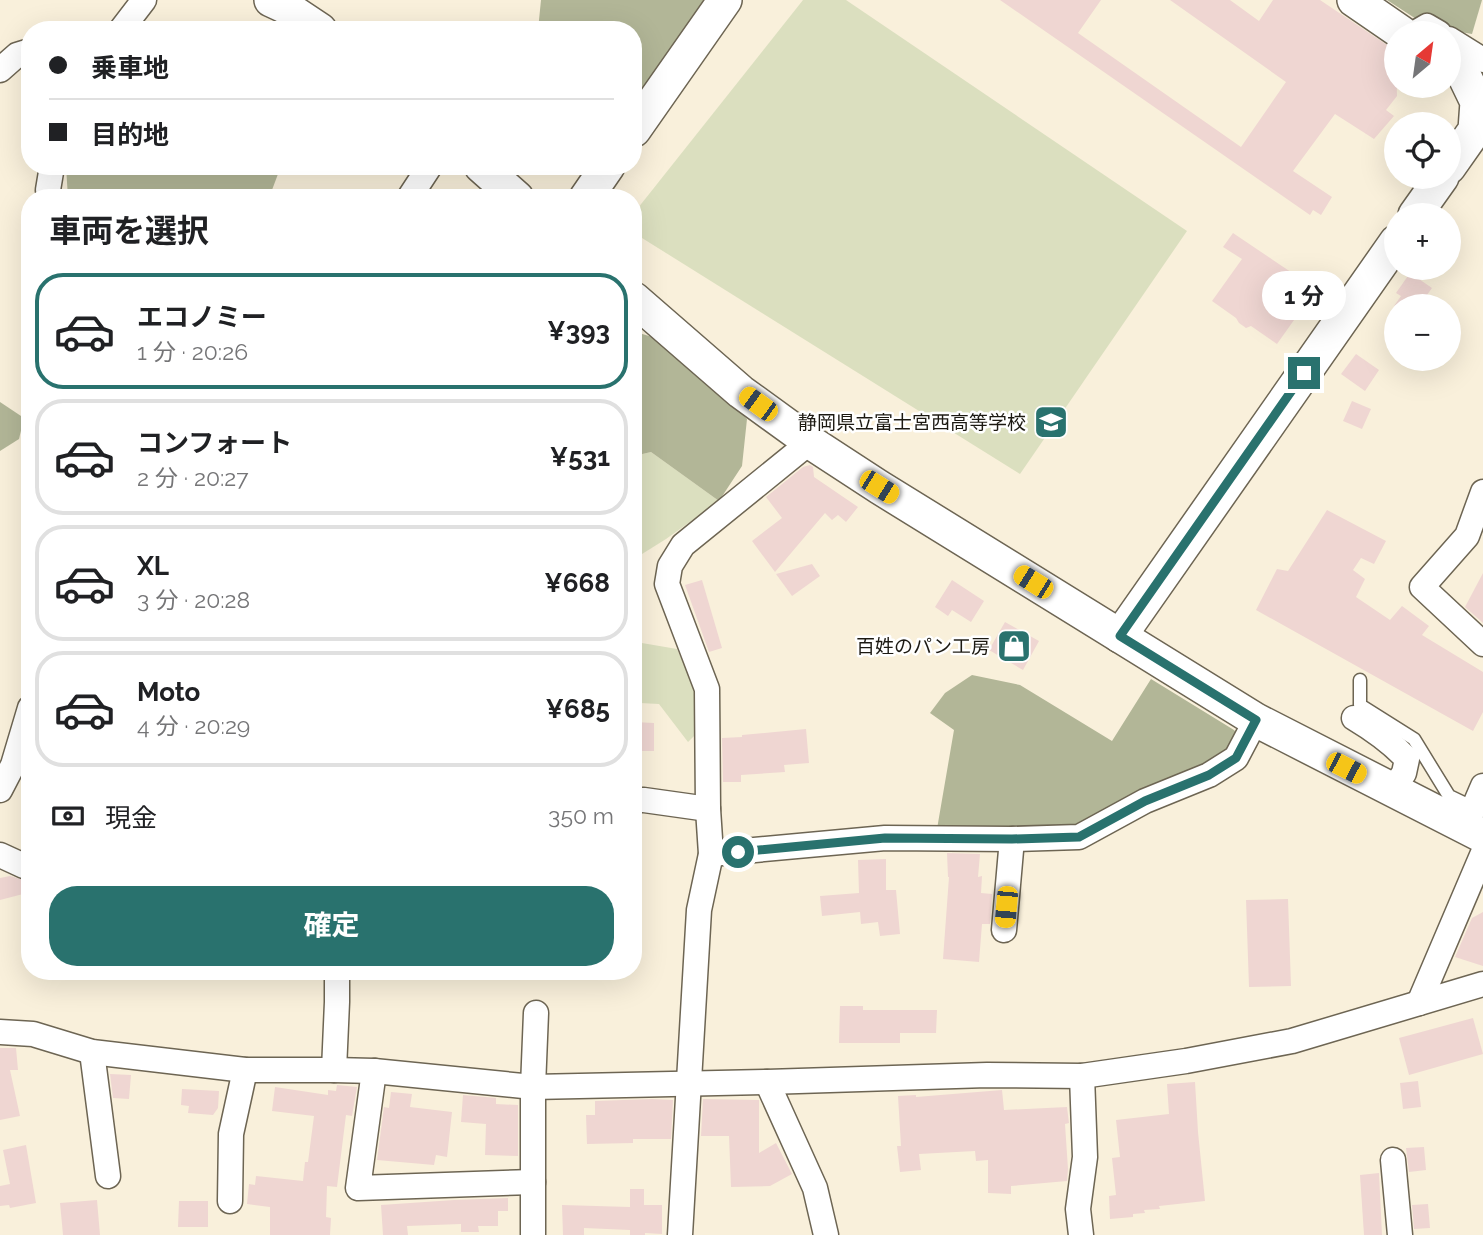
<!DOCTYPE html>
<html lang="ja">
<head>
<meta charset="utf-8">
<style>
	body { margin:0; font-family:Raleway,"Noto Sans JP",sans-serif; background:#f2f2f2; color:#202124; height:100vh; display:flex; flex-direction:column; font-size:26px; white-space:nowrap }
	* { box-sizing:border-box; margin:0 }
	p { font-size:23px; color:#757577 }
	.icon { flex:none; width:38px; height:38px; fill:none; stroke:currentColor; stroke-width:2; stroke-linecap:round; stroke-linejoin:round }
	.map { position:relative; flex:1; overflow:hidden }
	.panel { position:absolute; left:21px; top:189px; width:621px; height:791px; display:flex; flex-direction:column; background:#fff; border-radius:28px; box-shadow:0 7px 28px #0002 }
	.panel>* { flex:none }
	.banner { position:absolute; left:21px; top:21px; width:621px; height:154px; border-radius:28px; box-shadow:0 7px 28px #0002; display:grid; align-content:center; height:154px; padding:0 28px; background:#fff }
	.needle { width:46px; rotate:29deg }
	.fabs { position:absolute; left:1384px; top:21px; display:grid; gap:14px }
	.fabs a { display:grid; place-items:center; width:77px; height:77px; border-radius:50%; background:#fff; box-shadow:0 7px 28px #0002; font-size:35px }
	.end { position:absolute; width:32px; height:32px; margin:-16px; border:9px solid #29726e; background:#fff; box-shadow:0 0 0 4px #fff }
	.from { border-radius:50% }
	.bubble { position:absolute; height:49px; border-radius:24px; background:#fff; box-shadow:0 7px 28px #0002; font-size:23px; font-weight:700; line-height:49px; text-align:center }
	.car { position:absolute; width:21px; height:42px; margin:-21px -10px; border-radius:9px; box-shadow:0 0 5px 2px #0007; background:linear-gradient(#f5c518 24%,#345 0 40%,#f5c518 0 76%,#345 0 86%,#f5c518 0) }
	.banner b { display:flex; align-items:center; gap:24px; height:66px; font-size:26px }
	.banner b+b { border-top:2px solid #e0e0e0 }
	.banner i { width:18px; height:18px; background:#202124 }
	ul { padding:0; list-style:none }
	li { display:flex; align-items:center; gap:21px; height:116px; margin:0 14px 10px; padding:0 14px; border:4px solid #e0e0e0; border-radius:28px }
	li div { flex:1 }
	li b { display:block; font-size:26px }
	li em { font-style:normal; font-weight:700 }
	li.active { border-color:#29726e }
	li>.icon { width:63px; height:63px; stroke-width:1.5 }
	h2 { padding:0 28px; font-size:32px; line-height:84px }
	.pay { display:flex; align-items:center; gap:18px; height:77px; padding:0 28px; font-size:26px }
	.pay p { margin-inline-start:auto }
	.primary-button { display:flex; gap:14px; margin-top:auto; padding:14px 28px }
	.primary-button a { flex:1; height:80px; border-radius:28px; background:#29726e; color:#fff; font-size:28px; font-weight:700; line-height:80px; text-align:center }
	.map>svg:first-child { display:block }
	.green { fill:#dbdfbf }
	.forest { fill:#b2b697 }
	.building { fill:#efd6d2 }
	.lines { fill:none; stroke-linecap:round; stroke-linejoin:round }
	.lane-casing { stroke:#6d6553; stroke-width:15 }
	.street-casing { stroke:#6d6553; stroke-width:27 }
	.secondary-casing { stroke:#6d6553; stroke-width:36 }
	.lane { stroke:#fff; stroke-width:12 }
	.street { stroke:#fff; stroke-width:24 }
	.secondary { stroke:#fff; stroke-width:33 }
	.route { stroke:#29726e; stroke-width:9 }
	.labels { text-anchor:middle; stroke-width:5; stroke-linejoin:round; paint-order:stroke }
	.poi-label { font-size:19px; fill:#1c1912; stroke:#fff; text-anchor:end }
</style>
</head>
<body>
<div class="map">
<svg width="1483" height="1235" viewBox="0 0 1483 1235">
	<rect width="100%" height="100%" fill="#f9f0db"/>
	<g class="green">
		<polygon points="803,0 846,0 1187,231 1020,474 634,233 634,213"/>
		<polygon points="651,452 719,501 666,539 634,559 634,456"/>
		<polygon points="634,637 636,642 677,649 695,690 695,735 688,742 659,704 640,703 639,722 634,721"/>
	</g>
	<g class="forest">
		<polygon points="541,0 707,0 642,93 634,92 634,30 538,30"/>
		<polygon points="1387,0 1482,0 1472,34 1427,26"/>
		<polygon points="66,166 281,166 269,198 68,198"/>
		<polygon points="639,333 679,345 747,419 742,466 719,501 651,452 634,456 634,340"/>
		<polygon points="0,402 24,418 19,439 0,451"/>
		<polygon points="972,675 1020,685 1112,741 1151,679 1234,730 1239,736 1230,753 1078,830 937,829 954,730 930,713 945,693"/>
	</g>
	<g class="building">
		<polygon points="1000,0 1101,0 1078,33 1241,147 1286,82 1170,0 1230,0 1259,21 1273,0 1320,0 1396,51 1397,96 1386,110 1394,116 1374,139 1335,114 1293,171 1332,197 1321,215 1313,210 1310,215"/>
		<polygon points="1233,233 1316,289 1277,344 1251,326 1246,328 1239,323 1236,318 1212,301 1242,259 1223,247"/>
		<polygon points="1410,273 1432,288 1419,306 1394,306 1401,296 1396,293"/>
		<polygon points="1356,354 1379,370 1365,391 1341,374"/>
		<polygon points="1352,401 1371,409 1362,429 1343,421"/>
		<polygon points="810,465 813,467 814,477 858,507 846,522 838,515 832,520 825,513 775,572 752,541 782,518 766,497 803,467"/>
		<polygon points="1327,510 1386,541 1374,564 1361,558 1353,570 1365,579 1356,597 1390,620 1402,606 1429,626 1422,635 1483,672 1483,712 1473,731 1256,610 1277,569 1288,571"/>
		<polygon points="812,564 820,576 792,596 776,574"/>
		<polygon points="1483,573 1483,623 1465,607"/>
		<polygon points="702,580 722,648 709,652 685,585"/>
		<polygon points="952,580 984,601 971,622 952,610 948,616 935,607"/>
		<polygon points="1005,622 1039,641 1023,670 989,650"/>
		<polygon points="634,722 654,723 654,751 634,751"/>
		<polygon points="806,729 809,763 784,765 785,772 741,775 741,782 723,782 722,738 742,737 742,735"/>
		<polygon points="947,853 980,854 978,877 982,876 981,893 992,894 990,924 982,924 979,962 943,959 949,877 948,877"/>
		<polygon points="886,859 886,890 896,890 900,934 880,936 878,922 861,924 860,912 822,916 820,896 859,893 858,860"/>
		<polygon points="10,876 24,880 27,893 0,900 0,878"/>
		<polygon points="1288,899 1291,986 1249,987 1246,900"/>
		<polygon points="1483,912 1483,966 1455,957 1472,918"/>
		<polygon points="840,1006 863,1006 863,1010 937,1010 936,1033 900,1033 900,1043 839,1043"/>
		<polygon points="1473,1018 1483,1054 1409,1075 1399,1038"/>
		<polygon points="0,1048 16,1048 18,1070 10,1070 20,1116 0,1120"/>
		<polygon points="110,1074 131,1075 129,1099 113,1098"/>
		<polygon points="1418,1081 1421,1107 1403,1109 1400,1083"/>
		<polygon points="1195,1082 1198,1132 1205,1201 1159,1206 1160,1209 1144,1210 1145,1213 1133,1214 1133,1217 1110,1219 1109,1196 1116,1195 1112,1158 1120,1157 1116,1120 1169,1114 1167,1084"/>
		<polygon points="337,1085 357,1087 352,1116 346,1115 337,1187 327,1186 326,1217 331,1218 330,1235 270,1235 270,1207 247,1204 249,1184 255,1185 256,1176 303,1181 305,1162 308,1162 314,1116 272,1111 275,1087 328,1095 328,1090 336,1091"/>
		<polygon points="182,1089 219,1091 218,1108 213,1115 188,1113 189,1106 181,1105"/>
		<polygon points="1002,1090 1004,1110 1067,1107 1069,1123 1065,1124 1068,1169 1067,1181 1011,1186 1011,1194 988,1193 988,1160 976,1161 975,1151 919,1154 921,1170 900,1172 897,1146 901,1146 898,1096 916,1095 916,1097"/>
		<polygon points="391,1092 412,1094 410,1107 452,1112 447,1157 436,1155 434,1165 377,1160 384,1107 389,1108"/>
		<polygon points="463,1095 496,1098 496,1104 518,1105 518,1156 485,1155 486,1124 461,1122"/>
		<polygon points="652,1099 673,1100 671,1139 633,1139 633,1143 587,1144 586,1115 595,1115 595,1101"/>
		<polygon points="703,1099 759,1100 759,1153 776,1143 792,1174 770,1186 731,1187 729,1136 701,1136"/>
		<polygon points="26,1145 36,1203 10,1208 9,1205 0,1206 0,1186 10,1184 3,1150"/>
		<polygon points="1424,1147 1426,1170 1409,1172 1406,1148"/>
		<polygon points="1379,1173 1382,1235 1364,1235 1360,1175"/>
		<polygon points="630,1189 644,1189 644,1205 662,1205 662,1234 645,1233 645,1235 630,1235 630,1230 584,1228 584,1235 563,1235 562,1205 630,1207"/>
		<polygon points="508,1198 508,1211 498,1211 498,1226 478,1226 479,1232 461,1232 461,1224 407,1226 408,1235 383,1235 381,1205 454,1200"/>
		<polygon points="97,1200 100,1235 63,1235 60,1203"/>
		<polygon points="179,1201 208,1201 208,1227 178,1227"/>
		<polygon points="1428,1204 1430,1228 1414,1229 1412,1205"/>
	</g>
	<g class="lines">
		<g class="lane-casing">
			<polyline id="lane" points="1360,680 1360,705 1414,739 1449,796 1474,808"/>
		</g>
		<g class="street-casing">
			<g id="street">
				<polyline points="121,30 144,0"/>
				<polyline points="1415,33 1427,26 1439,33"/>
				<polyline points="1449,39 1483,60"/>
				<polyline points="0,70 17,55 30,51"/>
				<polyline points="50,198 48,190 52,166"/>
				<polyline points="409,198 430,166"/>
				<polyline points="1483,492 1467,536 1422,587 1483,644"/>
				<path d="M1354,718C1374,730 1391,742 1407,759L1404,773L1392,791"/>
				<polyline points="0,790 13,765 30,708"/>
				<polyline points="634,800 644,800 708,809"/>
				<polyline points="1465,828 1483,786"/>
				<polyline points="711,854 885,838 1012,839 1079,837 1145,801 1209,775 1236,758 1256,720"/>
				<polyline points="0,855 24,866 30,865"/>
				<polyline points="1004,930 1012,839"/>
				<polyline points="1419,1003 1483,853"/>
				<polyline points="0,1032 33,1034 92,1052 245,1070 334,1070 374,1071 533,1087 767,1082 987,1075 1082,1076 1186,1061 1292,1041 1483,984"/>
				<polyline points="92,1052 108,1176"/>
				<polyline points="334,1070 337,1002 337,971"/>
				<polyline points="374,1071 358,1188 533,1182"/>
				<polyline points="767,1082 815,1188 826,1235"/>
				<polyline points="1393,1160 1400,1235"/>
				<polyline points="230,1201 231,1134 245,1070"/>
				<polyline points="533,1235 533,1087 536,1013"/>
				<polyline points="680,1235 699,910 711,854 708,809 707,689 667,584 670,566 683,545 810,442"/>
				<polyline points="1081,1235 1078,1209 1085,1157 1082,1076"/>
			</g>
		</g>
		<g class="secondary-casing">
			<g id="secondary">
				<polyline points="271,0 284,6 320,30"/>
				<polyline points="1354,0 1402,33"/>
				<polyline points="1449,64 1463,73 1477,102 1475,130 1449,167"/>
				<polyline points="634,130 725,0"/>
				<polyline points="481,166 517,198"/>
				<polyline points="586,198 608,166"/>
				<polyline points="1415,215 1442,177"/>
				<polyline points="634,299 741,392 810,442 879,487 1256,720 1483,836"/>
				<polyline points="1120,636 1396,242"/>
			</g>
		</g>
		<use href="#lane" class="lane"/>
		<use href="#street" class="street"/>
		<use href="#secondary" class="secondary"/>
	</g>
	<g class="lines">
		<polyline class="route" points="738,852 885,838 1012,839 1079,837 1145,801 1209,775 1236,758 1256,720 1120,636 1304,373"/>
	</g>
	<defs>
		<g id="school-square" transform="scale(1.75)"><rect x="-9" y="-9" width="18" height="18" rx="4" fill="#29726e" stroke="#fff"/><path d="M0-5L7-2L0 1L-7-2ZM-4 1L0 2.5L4 1V4Q0 6-4 4Z" fill="#fff"/></g>
		<g id="shop-square" transform="scale(1.75)"><rect x="-9" y="-9" width="18" height="18" rx="4" fill="#29726e" stroke="#fff"/><path d="M-5-2.5h2.3a2.7 3.5 0 0 1 5.4 0H5L5.5 6h-11ZM-1.5-2.5h3a1.5 2.3 0 0 0-3 0Z" fill="#fff"/></g>
	</defs>
	<g fill-rule="evenodd">
		<use href="#school-square" x="1051" y="422"/>
		<use href="#shop-square" x="1014" y="646"/>
	</g>
	<g class="labels">
		<g class="poi-label">
			<text x="1026" y="429">静岡県立富士宮西高等学校</text>
			<text x="990" y="653">百姓のパン工房</text>
		</g>
	</g>
</svg>
<div class="fabs">
<a><svg class="needle" viewBox="-14 -14 28 28"><path d="M0-13l5 13h-10z" fill="#e53935"/><path d="M0 13l5-13h-10z" fill="#757577"/></svg></a>
<a><svg class="icon" aria-label="locate" viewBox="0 0 24 24"><circle cx="12" cy="12" r="6"/><path d="M12 2v4M12 18v4M2 12h4M18 12h4"/></svg></a>
<a>+</a>
<a>−</a>
</div>
<i class="end from" style="left:738px;top:852px"></i>
<i class="end" style="left:1304px;top:373px"></i>
<div class="bubble" style="left:1262px;top:271px;width:84px">1 分</div>
<i class="car" style="left:758px;top:404px;rotate:306deg"></i>
<i class="car" style="left:879px;top:487px;rotate:122deg"></i>
<i class="car" style="left:1033px;top:582px;rotate:302deg"></i>
<i class="car" style="left:1346px;top:768px;rotate:117deg"></i>
<i class="car" style="left:1006px;top:907px;rotate:185deg"></i>
<div class="banner">
<b><i class="from"></i>乗車地</b>
<b><i></i>目的地</b>
</div>
<section class="panel">
<h2>車両を選択</h2>
<ul>
<li class="active"><svg class="icon" aria-label="car" viewBox="0 0 24 24"><path d="M5 17H2v-5l4-1 3-4h7l3 4 3 1v5h-3M9 17h6M6 11h13"/><circle cx="7" cy="17" r="2"/><circle cx="17" cy="17" r="2"/></svg><div><b>エコノミー</b><p>1 分 · 20:26</p></div><em>¥393</em></li>
<li><svg class="icon" aria-label="car" viewBox="0 0 24 24"><path d="M5 17H2v-5l4-1 3-4h7l3 4 3 1v5h-3M9 17h6M6 11h13"/><circle cx="7" cy="17" r="2"/><circle cx="17" cy="17" r="2"/></svg><div><b>コンフォート</b><p>2 分 · 20:27</p></div><em>¥531</em></li>
<li><svg class="icon" aria-label="car" viewBox="0 0 24 24"><path d="M5 17H2v-5l4-1 3-4h7l3 4 3 1v5h-3M9 17h6M6 11h13"/><circle cx="7" cy="17" r="2"/><circle cx="17" cy="17" r="2"/></svg><div><b>XL</b><p>3 分 · 20:28</p></div><em>¥668</em></li>
<li><svg class="icon" aria-label="car" viewBox="0 0 24 24"><path d="M5 17H2v-5l4-1 3-4h7l3 4 3 1v5h-3M9 17h6M6 11h13"/><circle cx="7" cy="17" r="2"/><circle cx="17" cy="17" r="2"/></svg><div><b>Moto</b><p>4 分 · 20:29</p></div><em>¥685</em></li>
</ul>
<div class="pay"><svg class="icon" aria-label="cash" viewBox="0 0 24 24"><path d="M3 7h18v10H3z"/><circle cx="12" cy="12" r="2"/></svg>現金<p>350 m</p></div>
<div class="primary-button"><a>確定</a></div>
</section>
</div>
</body>
</html>
